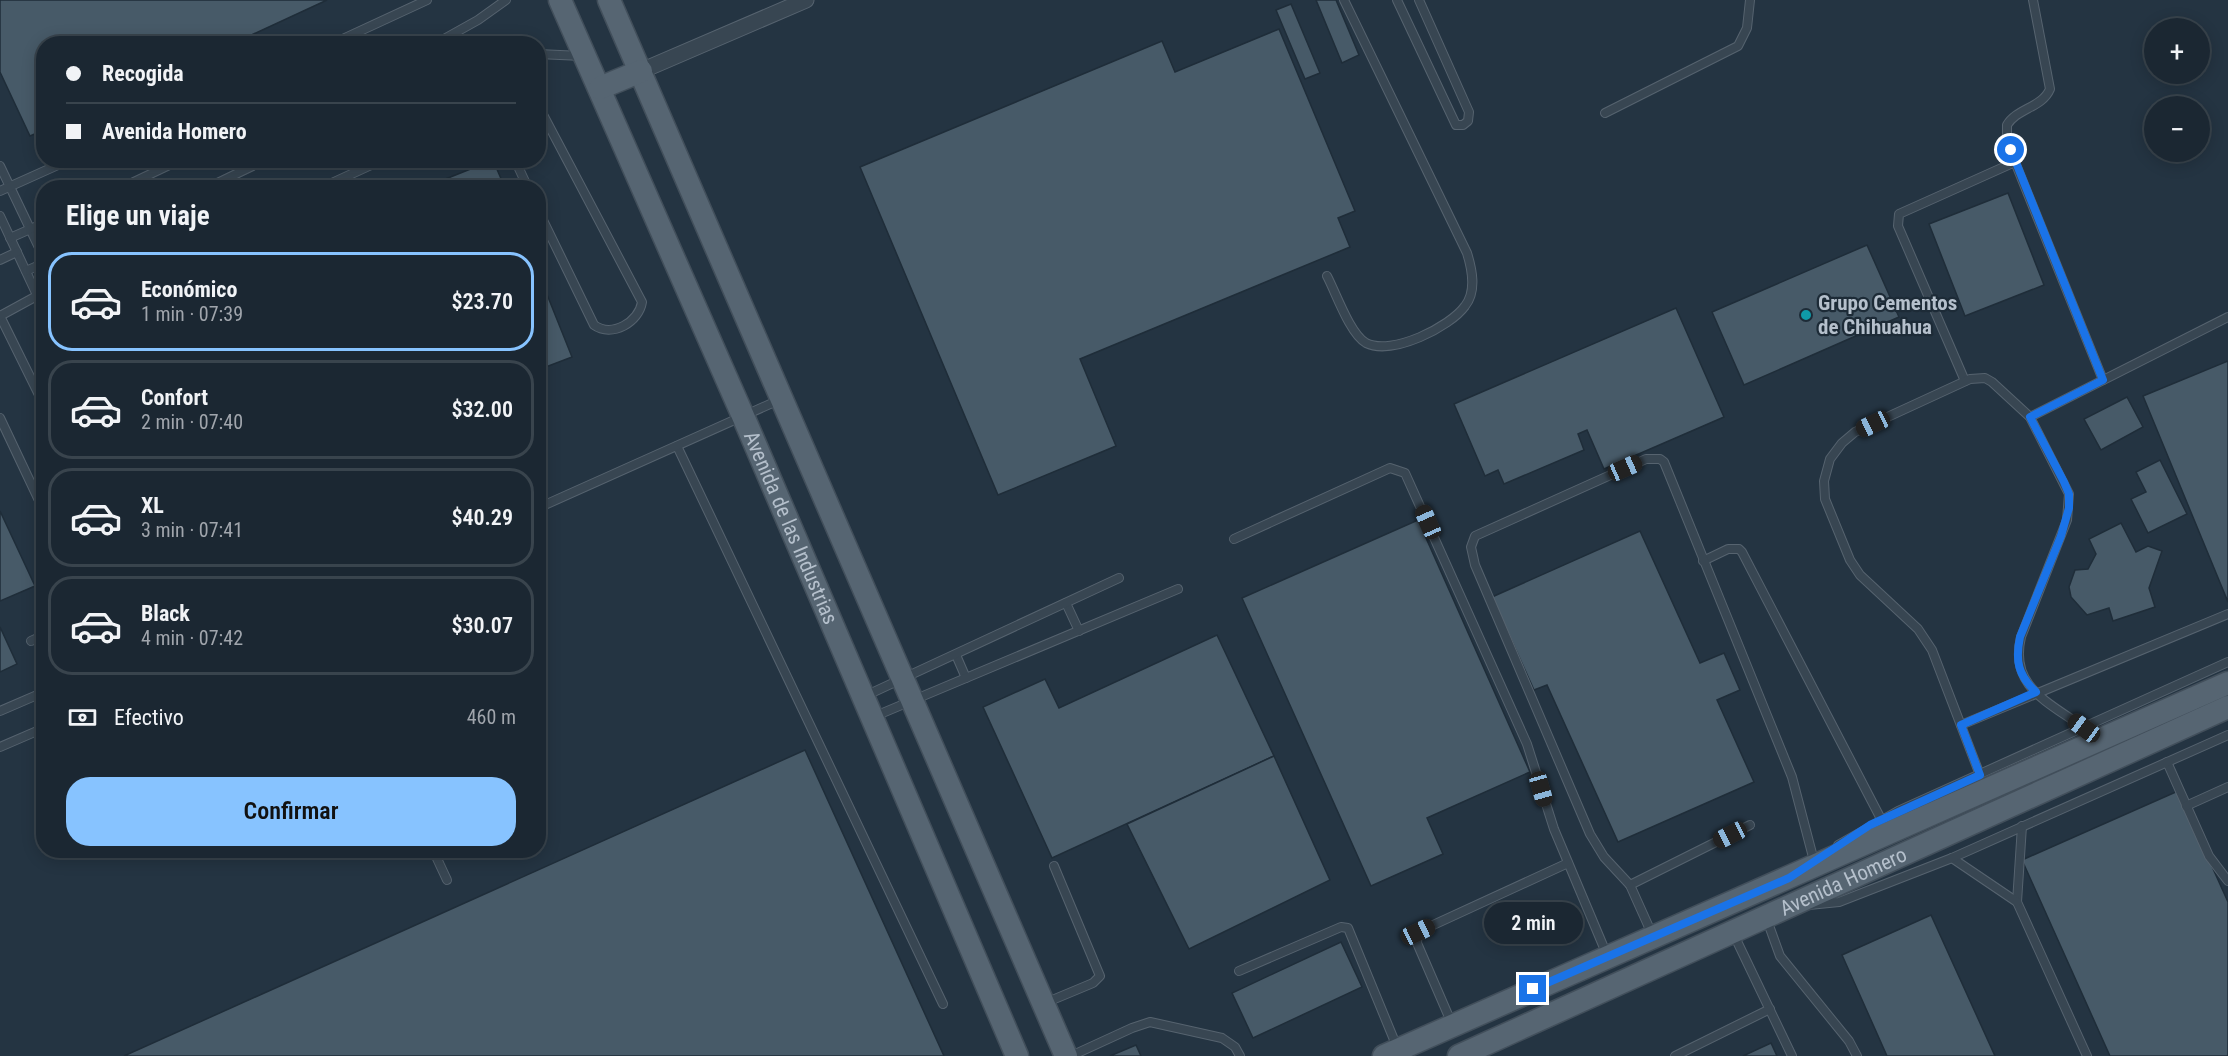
<!DOCTYPE html>
<html lang="es">
<head>
<meta charset="utf-8">
<style>
	body { margin:0; font-family:"Roboto Condensed",sans-serif; background:#242f3a; color:#f1f3f6; height:100vh; display:flex; flex-direction:column; font-size:22px; white-space:nowrap }
	* { box-sizing:border-box; margin:0 }
	p { font-size:20px; color:#a0a5ac }
	.icon { flex:none; width:33px; height:33px; fill:none; stroke:currentColor; stroke-width:2; stroke-linecap:round; stroke-linejoin:round }
	.map { position:relative; flex:1; overflow:hidden }
	.details { position:absolute; left:36px; top:180px; width:510px; height:678px; display:flex; flex-direction:column; background:#1b2732; border-radius:24px; box-shadow:0 3px 15px #0003,0 0 0 2px #39444d }
	.details>* { flex:none }
	.hud { position:absolute; left:36px; top:36px; width:510px; height:132px; border-radius:24px; box-shadow:0 3px 15px #0003,0 0 0 2px #39444d; display:grid; align-content:center; height:132px; padding:0 30px; background:#1b2732 }
	.fabs { position:absolute; left:2144px; top:18px; display:grid; gap:12px }
	.fabs a { display:grid; place-items:center; width:66px; height:66px; border-radius:50%; background:#1b2732; box-shadow:0 3px 15px #0003,0 0 0 2px #39444d; font-size:30px }
	.end { position:absolute; width:27px; height:27px; margin:-14px; border:8px solid #1a73e8; background:#fff; box-shadow:0 0 0 3px #fff }
	.from { border-radius:50% }
	.bubble { position:absolute; height:42px; border-radius:21px; background:#1b2732; box-shadow:0 3px 15px #0003,0 0 0 2px #39444d; font-size:20px; font-weight:600; line-height:42px; text-align:center }
	.car { position:absolute; width:18px; height:36px; margin:-18px -9px; border-radius:8px; box-shadow:0 0 4px 2px #0007; background:linear-gradient(#222 24%,#8ab4d8 0 40%,#222 0 76%,#8ab4d8 0 86%,#222 0) }
	.hud b { display:flex; align-items:center; gap:21px; height:57px; font-size:22px }
	.hud b+b { border-top:2px solid #39444d }
	.hud i { width:15px; height:15px; background:#f1f3f6 }
	ul { padding:0; list-style:none }
	li { display:flex; align-items:center; gap:18px; height:99px; margin:0 12px 9px; padding:0 18px; border:3px solid #39444d; border-radius:24px }
	li div { flex:1 }
	li b { display:block; font-size:22px }
	li em { font-style:normal; font-weight:600 }
	li.active { border-color:#87c3ff }
	li>.icon { width:54px; height:54px; stroke-width:1.5 }
	h2 { padding:0 30px; font-size:27px; line-height:72px }
	.pay { display:flex; align-items:center; gap:15px; height:66px; padding:0 30px; font-size:22px }
	.pay p { margin-inline-start:auto }
	.button { display:flex; gap:12px; margin-top:auto; padding:12px 30px }
	.button a { flex:1; height:69px; border-radius:24px; background:#87c3ff; color:#111; font-size:24px; font-weight:600; line-height:69px; text-align:center }
	.map>svg:first-child { display:block }
	.building { fill:#475a68; stroke:#1f2d39; stroke-width:1.5 }
	.lines { fill:none; stroke-linecap:round; stroke-linejoin:round }
	.service-casing { stroke:#56636f; stroke-width:10 }
	.minor-casing { stroke:#56636f; stroke-width:17 }
	.primary-casing { stroke:#424f5b; stroke-width:25 }
	.service { stroke:#384652; stroke-width:8 }
	.minor { stroke:#384652; stroke-width:15 }
	.primary { stroke:#566572; stroke-width:22 }
	.route { stroke:#1a73e8; stroke-width:8 }
	.culture-dot { fill:#0f9aa8; stroke:#1d2b37; stroke-width:2 }
	.labels { text-anchor:middle; stroke-width:4.5; stroke-linejoin:round; paint-order:stroke }
	.poi-label { font-size:21px; font-weight:bold; fill:#b5c0cc; stroke:#1d2b37; text-anchor:start }
	.street-label { font-size:21px; fill:#b5c0cc; stroke:#1d2b37 }
</style>
</head>
<body>
<div class="map">
<svg width="2228" height="1056" viewBox="0 0 2228 1056">
	<rect width="100%" height="100%" fill="#243442"/>
	<g class="building">
		<polygon points="0,0 327,0 232,44 44,44 44,130 30,136 0,72"/>
		<polygon points="1316,0 1336,0 1359,55 1342,63"/>
		<polygon points="1291,4 1320,73 1305,79 1276,10"/>
		<polygon points="1279,29 1355,211 1338,218 1350,247 1080,359 1116,446 998,495 860,167 1162,41 1175,72"/>
		<polygon points="493,160 505,188 423,188"/>
		<polygon points="2008,193 2044,285 1965,316 1929,224"/>
		<polygon points="1867,245 1899,317 1744,385 1712,312"/>
		<polygon points="538,272 572,357 538,370"/>
		<polygon points="1676,308 1724,417 1604,469 1587,430 1578,434 1584,450 1504,484 1498,470 1485,476 1454,404"/>
		<polygon points="2228,361 2228,602 2143,396"/>
		<polygon points="2127,397 2143,427 2101,450 2084,419"/>
		<polygon points="2160,460 2187,514 2148,533 2131,499 2146,492 2136,472"/>
		<polygon points="0,511 35,586 0,601"/>
		<polygon points="1418,520 1530,772 1427,818 1443,854 1371,886 1242,598"/>
		<polygon points="2121,523 2136,552 2148,546 2162,551 2149,588 2155,607 2113,621 2109,608 2087,615 2071,597 2069,587 2075,570 2088,569 2096,554 2089,539"/>
		<polygon points="1640,531 1700,663 1724,653 1740,690 1717,700 1754,782 1618,842 1547,685 1534,690 1492,597"/>
		<polygon points="0,627 17,664 0,672"/>
		<polygon points="1217,635 1274,756 1052,858 983,707 1045,679 1059,708"/>
		<polygon points="805,750 944,1056 124,1056"/>
		<polygon points="1274,756 1330,880 1189,949 1127,824"/>
		<polygon points="2178,791 2228,902 2228,1056 2110,1056 2022,860"/>
		<polygon points="1931,915 1995,1056 1887,1056 1842,955"/>
		<polygon points="1341,942 1362,987 1253,1038 1232,993"/>
		<polygon points="1771,1043 1777,1056 1743,1056"/>
		<polygon points="1136,1045 1141,1056 1110,1056"/>
	</g>
	<g class="lines">
		<g class="service-casing">
			<g id="service">
				<polyline points="1397,0 1456,125 1463,125 1468,121 1469,112 1419,0"/>
				<polyline points="332,44 427,0"/>
				<polyline points="435,44 478,20 506,0"/>
				<polyline points="538,54 582,56"/>
				<path d="M538,105L642,302C639,322 612,338 594,325L538,210"/>
				<polyline points="1605,113 1738,46 1747,28 1750,0"/>
				<polyline points="515,160 528,188"/>
				<path d="M2015,162L2007,139V125C2017,108 2042,108 2050,89L2033,0"/>
				<polyline points="0,166 44,258"/>
				<polyline points="121,188 180,160"/>
				<polyline points="207,188 265,160"/>
				<polyline points="321,188 382,160"/>
				<polyline points="0,191 69,160"/>
				<polyline points="0,216 44,310"/>
				<polyline points="10,238 44,223"/>
				<polyline points="0,260 17,252"/>
				<polyline points="26,271 44,263"/>
				<path d="M1327,276C1336,293 1350,334 1366,343C1392,356 1450,327 1465,306C1477,291 1472,269 1467,253L1344,0"/>
				<polyline points="0,316 44,405"/>
				<polyline points="0,316 44,292"/>
				<polyline points="1965,381 1898,226 1899,214 2015,162 2103,380"/>
				<polyline points="2030,417 2228,317"/>
				<polyline points="0,418 44,511"/>
				<polyline points="677,446 943,1004"/>
				<polyline points="538,508 779,400"/>
				<polyline points="1234,539 1390,468 1405,473 1527,744 1554,829 1607,955"/>
				<polyline points="1703,561 1728,549 1739,549 1742,552 1881,819"/>
				<polyline points="1066,603 1079,631"/>
				<polyline points="31,641 44,635"/>
				<polyline points="956,655 966,678"/>
				<polyline points="865,696 1119,578"/>
				<polyline points="0,711 44,692"/>
				<polyline points="873,717 1178,589"/>
				<polyline points="1961,725 2228,614"/>
				<polyline points="0,747 44,728"/>
				<polyline points="2167,762 2209,856 2228,881"/>
				<path d="M1980,775L1932,650L1918,629L1860,575L1850,560L1825,499L1824,481L1830,459L1842,443L1855,432L1970,379L1985,378L1992,382L2030,417L2069,494L2067,520L2021,637C2009,687 2049,702 2084,728"/>
				<polyline points="2186,806 2228,787"/>
				<polyline points="2022,826 2017,902 2087,1056"/>
				<polyline points="1838,845 1898,811 2228,662"/>
				<polyline points="433,850 447,880"/>
				<polyline points="1952,858 2017,902"/>
				<polyline points="1630,885 1750,825"/>
				<polyline points="1809,905 1839,902 1952,858 2228,735"/>
				<polyline points="1767,920 1780,956 1849,1041 1857,1056"/>
				<polyline points="1652,934 1630,885 1604,857 1590,834 1475,565 1471,547 1475,536 1646,459 1660,459 1664,462 1792,777 1814,861"/>
				<polyline points="1734,935 1792,1056"/>
				<polyline points="1239,971 1341,927 1348,928 1397,1047"/>
				<polyline points="1045,1003 1093,983 1100,976 1054,866"/>
				<polyline points="1452,1024 1417,943 1418,932 1568,863"/>
				<polyline points="1071,1056 1132,1028 1150,1022 1222,1038 1235,1047 1240,1056"/>
				<polyline points="1675,1056 1770,1009"/>
			</g>
		</g>
		<g class="minor-casing">
			<polyline id="minor" points="641,71 806,0"/>
		</g>
		<g class="primary-casing">
			<g id="primary">
				<path id="s1" d="M560,0L743,416L1017,1056"/>
				<polyline points="609,0 1066,1056"/>
				<polyline points="600,88 641,71"/>
				<polyline points="1384,1056 2228,683"/>
				<path id="s2" d="M1459,1056L2228,707"/>
			</g>
		</g>
		<use href="#service" class="service"/>
		<use href="#minor" class="minor"/>
		<use href="#primary" class="primary"/>
	</g>
	<g class="lines">
		<path class="route" d="M1533,989L1789,878L1870,825L1980,775L1961,725L2036,692C2018,675 2015,661 2020,637L2061,536L2069,508V494L2064,482L2030,417L2103,380L2011,150"/>
	</g>
	<circle class="culture-dot" cx="1806" cy="315" r="6"/>
	<g class="labels">
		<g class="poi-label">
			<text x="1818" y="310">Grupo Cementos<tspan x="1818" dy="24">de Chihuahua</tspan></text>
		</g>
		<g class="street-label">
			<text dy="7" stroke="none"><textPath href="#s1" startOffset="576">Avenida de las Industrias</textPath></text>
			<text dy="7" stroke="none"><textPath href="#s2" startOffset="422">Avenida Homero</textPath></text>
		</g>
	</g>
</svg>
<div class="fabs">
<a>+</a>
<a>−</a>
</div>
<i class="end from" style="left:2011px;top:150px"></i>
<i class="end" style="left:1533px;top:989px"></i>
<div class="bubble" style="left:1484px;top:902px;width:99px">2 min</div>
<i class="car" style="left:1873px;top:424px;rotate:245deg"></i>
<i class="car" style="left:1625px;top:468px;rotate:66deg"></i>
<i class="car" style="left:1428px;top:522px;rotate:336deg"></i>
<i class="car" style="left:2084px;top:728px;rotate:306deg"></i>
<i class="car" style="left:1541px;top:789px;rotate:164deg"></i>
<i class="car" style="left:1730px;top:835px;rotate:243deg"></i>
<i class="car" style="left:1418px;top:932px;rotate:65deg"></i>
<div class="hud">
<b><i class="from"></i>Recogida</b>
<b><i></i>Avenida Homero</b>
</div>
<section class="details">
<h2>Elige un viaje</h2>
<ul>
<li class="active"><svg class="icon" aria-label="car" viewBox="0 0 24 24"><path d="M5 17H2v-5l4-1 3-4h7l3 4 3 1v5h-3M9 17h6M6 11h13"/><circle cx="7" cy="17" r="2"/><circle cx="17" cy="17" r="2"/></svg><div><b>Económico</b><p>1 min · 07:39</p></div><em>$23.70</em></li>
<li><svg class="icon" aria-label="car" viewBox="0 0 24 24"><path d="M5 17H2v-5l4-1 3-4h7l3 4 3 1v5h-3M9 17h6M6 11h13"/><circle cx="7" cy="17" r="2"/><circle cx="17" cy="17" r="2"/></svg><div><b>Confort</b><p>2 min · 07:40</p></div><em>$32.00</em></li>
<li><svg class="icon" aria-label="car" viewBox="0 0 24 24"><path d="M5 17H2v-5l4-1 3-4h7l3 4 3 1v5h-3M9 17h6M6 11h13"/><circle cx="7" cy="17" r="2"/><circle cx="17" cy="17" r="2"/></svg><div><b>XL</b><p>3 min · 07:41</p></div><em>$40.29</em></li>
<li><svg class="icon" aria-label="car" viewBox="0 0 24 24"><path d="M5 17H2v-5l4-1 3-4h7l3 4 3 1v5h-3M9 17h6M6 11h13"/><circle cx="7" cy="17" r="2"/><circle cx="17" cy="17" r="2"/></svg><div><b>Black</b><p>4 min · 07:42</p></div><em>$30.07</em></li>
</ul>
<div class="pay"><svg class="icon" aria-label="cash" viewBox="0 0 24 24"><path d="M3 7h18v10H3z"/><circle cx="12" cy="12" r="2"/></svg>Efectivo<p>460 m</p></div>
<div class="button"><a>Confirmar</a></div>
</section>
</div>
</body>
</html>
